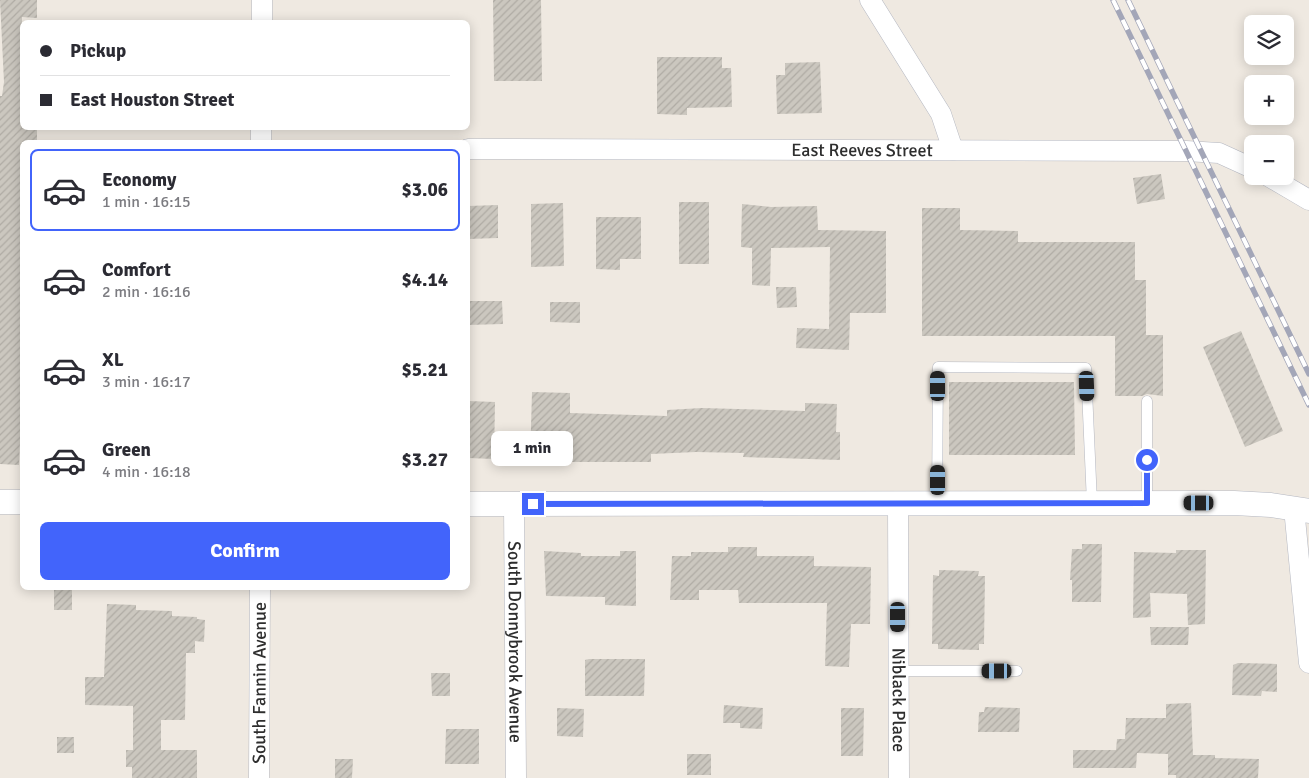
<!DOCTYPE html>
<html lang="en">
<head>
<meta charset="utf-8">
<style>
	body { margin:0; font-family:Signika,sans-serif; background:#f7f7f7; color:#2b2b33; height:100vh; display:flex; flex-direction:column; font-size:19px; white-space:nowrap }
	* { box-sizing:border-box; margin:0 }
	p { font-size:16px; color:#7c7c81 }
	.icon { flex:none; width:28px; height:28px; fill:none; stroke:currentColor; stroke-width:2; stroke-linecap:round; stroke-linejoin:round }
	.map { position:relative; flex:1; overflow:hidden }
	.drawer { position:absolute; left:20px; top:140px; width:450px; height:450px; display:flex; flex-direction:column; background:#fff; border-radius:8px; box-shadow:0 2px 12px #0003 }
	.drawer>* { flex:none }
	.top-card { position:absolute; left:20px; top:20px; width:450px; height:110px; border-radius:8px; box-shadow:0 2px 12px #0003; display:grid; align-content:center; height:110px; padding:0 20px; background:#fff }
	.tools { position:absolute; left:1244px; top:15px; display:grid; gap:10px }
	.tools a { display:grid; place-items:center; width:50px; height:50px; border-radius:8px; background:#fff; box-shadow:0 2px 12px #0003; font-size:25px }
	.end { position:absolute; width:22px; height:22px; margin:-11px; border:6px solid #4264fb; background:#fff; box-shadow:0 0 0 2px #fff }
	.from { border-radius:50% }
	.bubble { position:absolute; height:35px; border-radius:8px; background:#fff; box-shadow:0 2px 12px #0003; font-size:16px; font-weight:700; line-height:35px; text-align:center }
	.car { position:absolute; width:15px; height:30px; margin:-15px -8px; border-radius:6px; box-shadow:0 0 4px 1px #0007; background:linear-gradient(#222 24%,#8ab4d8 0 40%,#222 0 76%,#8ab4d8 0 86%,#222 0) }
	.top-card b { display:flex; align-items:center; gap:18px; height:48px; font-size:19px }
	.top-card b+b { border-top:1px solid #e1e1e2 }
	.top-card i { width:12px; height:12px; background:#2b2b33 }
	ul { padding:9px 0 0; list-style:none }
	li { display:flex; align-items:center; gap:15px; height:82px; margin:0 10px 8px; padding:0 10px; border:2px solid transparent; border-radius:8px }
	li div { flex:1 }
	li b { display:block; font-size:19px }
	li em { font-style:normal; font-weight:700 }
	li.active { border-color:#4264fb }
	li>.icon { width:45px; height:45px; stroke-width:1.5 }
	.cta { display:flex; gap:10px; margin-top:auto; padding:10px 20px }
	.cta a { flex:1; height:58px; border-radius:8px; background:#4264fb; color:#fff; font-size:20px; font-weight:700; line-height:58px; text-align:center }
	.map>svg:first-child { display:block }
	.building { fill:url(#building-hatch) }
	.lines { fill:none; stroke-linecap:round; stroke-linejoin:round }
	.service-casing { stroke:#b4b7c1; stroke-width:11 }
	.minor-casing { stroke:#b4b7c1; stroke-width:21 }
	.tertiary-casing { stroke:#b4b7c1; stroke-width:25 }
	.service { stroke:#fff; stroke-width:10 }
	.minor { stroke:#fff; stroke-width:20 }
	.tertiary { stroke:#fff; stroke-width:24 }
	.rail-casing { stroke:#a3a6b8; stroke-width:5.5 }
	.rail { stroke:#fff; stroke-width:4; stroke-dasharray:11; stroke-linecap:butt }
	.route { stroke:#4264fb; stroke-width:6 }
	.labels { text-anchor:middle; stroke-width:5; stroke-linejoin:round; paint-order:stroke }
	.street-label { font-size:18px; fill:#2e2e2e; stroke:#fff }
</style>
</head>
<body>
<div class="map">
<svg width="1309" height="778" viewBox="0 0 1309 778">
	<defs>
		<pattern id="building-hatch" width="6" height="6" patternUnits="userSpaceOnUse" patternTransform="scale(1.25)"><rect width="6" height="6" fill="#cbc7bf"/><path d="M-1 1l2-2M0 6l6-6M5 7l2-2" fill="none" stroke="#afaba4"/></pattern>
	</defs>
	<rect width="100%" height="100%" fill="#efe9e1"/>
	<g class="building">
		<polygon points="0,0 37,0 37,18 22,17 22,128 37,128 37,142 22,142 22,397 19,465 0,464 0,96 2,96 4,82"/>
		<polygon points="493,0 541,0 542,81 494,81"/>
		<polygon points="657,57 722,57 722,68 731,68 732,107 687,108 687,115 657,114"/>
		<polygon points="820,62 822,113 777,114 776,75 785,75 785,63"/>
		<polygon points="1161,174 1165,199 1137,204 1133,178"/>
		<rect x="679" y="202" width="30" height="62"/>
		<polygon points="563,203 564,266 531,267 531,204"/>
		<polygon points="742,204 771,207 817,206 818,230 886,231 886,313 850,313 849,350 796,348 797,328 829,329 830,247 771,248 770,286 752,285 752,248 741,247"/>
		<polygon points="498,205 498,238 468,239 468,206"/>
		<polygon points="922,208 960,208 960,230 1018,231 1018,242 1135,242 1135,280 1146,280 1146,335 1163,335 1163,396 1147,394 1142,396 1115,396 1115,336 922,336"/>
		<polygon points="596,217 641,217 641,259 620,259 620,270 596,269"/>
		<polygon points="776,287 796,287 797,307 777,308"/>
		<polygon points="468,301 502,301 503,324 468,325"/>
		<polygon points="550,302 580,302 580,323 550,322"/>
		<polygon points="1241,331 1283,431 1245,447 1203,347"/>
		<polygon points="949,382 1074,382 1075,455 949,455"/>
		<polygon points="532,392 570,393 570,413 667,416 667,410 702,408 805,411 805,403 837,404 836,432 840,432 840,460 743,457 744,453 696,452 651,454 651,462 530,462"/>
		<polygon points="468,401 495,402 494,459 468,458"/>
		<polygon points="1082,544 1102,544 1101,602 1072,602 1072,580 1070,580 1072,549 1082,549"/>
		<polygon points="728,547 757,547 757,556 814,556 814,566 871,567 870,624 851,624 849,667 825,666 827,603 739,603 738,590 699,590 699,600 670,600 672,556 691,556 691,552 728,552"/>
		<polygon points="1176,550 1206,550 1205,624 1188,625 1187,594 1150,593 1151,617 1133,618 1134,552 1176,553"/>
		<polygon points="544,551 581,553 581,556 620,556 620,551 636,551 636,606 605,605 605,597 546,596"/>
		<polygon points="939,570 979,571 978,576 985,576 984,644 979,644 979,650 938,649 938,644 932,644 933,575 939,576"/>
		<rect x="54" y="588" width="18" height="22"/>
		<polygon points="107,604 136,605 136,610 172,611 172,616 197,617 197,619 205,620 204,642 195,641 195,653 186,653 185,720 161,720 161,750 197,750 197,778 132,778 132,767 126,767 126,750 133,750 133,706 85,705 85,677 104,677"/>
		<polygon points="1150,627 1189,627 1188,645 1151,645"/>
		<polygon points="589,659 645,659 644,696 585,696 585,660"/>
		<polygon points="1238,663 1277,664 1277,692 1262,691 1261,696 1232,695 1233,665"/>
		<polygon points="431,673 450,673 450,696 432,696"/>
		<polygon points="1191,703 1193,755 1215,755 1215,758 1259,759 1258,778 1176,778 1176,775 1168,775 1168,754 1137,753 1136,768 1073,768 1073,750 1116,750 1117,739 1125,739 1126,718 1166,718 1166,704"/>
		<polygon points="724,705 763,708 762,729 740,728 740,723 723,723"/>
		<polygon points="985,707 1020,708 1019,732 978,732 979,712 984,712"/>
		<polygon points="557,708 584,709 583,737 557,736"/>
		<polygon points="841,708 864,708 863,756 841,756"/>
		<polygon points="446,729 479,729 479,764 445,764"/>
		<rect x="57" y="737" width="17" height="16"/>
		<rect x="687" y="754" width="24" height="21"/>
		<polygon points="335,759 353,759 352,778 335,778"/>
	</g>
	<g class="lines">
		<g class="service-casing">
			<g id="service">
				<polyline points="1147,401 1147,503"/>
				<polyline points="937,504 938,367 1086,368 1092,503"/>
				<polyline points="898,671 1017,671"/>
			</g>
		</g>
		<g class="minor-casing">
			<g id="minor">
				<polyline points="870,0 941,114 953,150"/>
				<polyline points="262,22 262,0"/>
				<polyline points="261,142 261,128"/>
				<path id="s1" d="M468,149L1186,151L1219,153L1252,168"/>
				<polyline points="1268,176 1309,200"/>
				<path id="s2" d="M514,504L516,778"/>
				<path id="s3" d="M898,504L899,778"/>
				<polyline points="1294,508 1309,663"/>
				<path id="s4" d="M259,778L260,588"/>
			</g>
		</g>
		<g class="tertiary-casing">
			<g id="tertiary">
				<polyline points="0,502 22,502"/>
				<polyline points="468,504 1234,503 1271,505 1309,511"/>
			</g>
		</g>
		<use href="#service" class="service"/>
		<use href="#minor" class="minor"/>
		<use href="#tertiary" class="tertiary"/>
		<g class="rail-casing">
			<g id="rail">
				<polyline points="1113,0 1309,405"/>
				<polyline points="1128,0 1309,374"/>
			</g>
		</g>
		<use href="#rail" class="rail"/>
	</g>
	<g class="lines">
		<polyline class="route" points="533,504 1147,503 1147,460"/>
	</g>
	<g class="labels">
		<g class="street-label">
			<text dy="6" stroke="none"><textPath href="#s1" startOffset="394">East Reeves Street</textPath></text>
			<text dy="6" stroke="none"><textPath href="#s2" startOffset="138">South Donnybrook Avenue</textPath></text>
			<text dy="6" stroke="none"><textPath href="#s4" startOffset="95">South Fannin Avenue</textPath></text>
			<text dy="6" stroke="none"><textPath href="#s3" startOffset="196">Niblack Place</textPath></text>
		</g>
	</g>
</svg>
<div class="tools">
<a><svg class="icon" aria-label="layers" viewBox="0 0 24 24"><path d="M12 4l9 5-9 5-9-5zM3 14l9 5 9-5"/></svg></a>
<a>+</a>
<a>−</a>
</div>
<i class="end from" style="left:1147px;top:460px"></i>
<i class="end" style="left:533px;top:504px"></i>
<div class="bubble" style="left:491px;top:431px;width:82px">1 min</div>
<i class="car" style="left:938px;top:386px;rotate:0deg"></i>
<i class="car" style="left:1087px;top:386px;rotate:178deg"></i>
<i class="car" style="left:938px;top:480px;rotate:0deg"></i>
<i class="car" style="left:1199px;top:503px;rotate:270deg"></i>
<i class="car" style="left:898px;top:617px;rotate:180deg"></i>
<i class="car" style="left:997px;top:671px;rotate:270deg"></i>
<div class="top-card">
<b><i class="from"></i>Pickup</b>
<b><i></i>East Houston Street</b>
</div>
<section class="drawer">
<ul>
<li class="active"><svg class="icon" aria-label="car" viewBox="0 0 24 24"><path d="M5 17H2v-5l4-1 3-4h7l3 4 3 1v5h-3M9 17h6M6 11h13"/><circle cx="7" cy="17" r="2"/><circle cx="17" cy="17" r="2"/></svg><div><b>Economy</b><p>1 min · 16:15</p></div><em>$3.06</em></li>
<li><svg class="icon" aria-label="car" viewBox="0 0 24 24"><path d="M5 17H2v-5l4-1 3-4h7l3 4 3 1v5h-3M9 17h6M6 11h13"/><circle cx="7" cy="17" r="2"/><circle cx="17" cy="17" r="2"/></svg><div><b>Comfort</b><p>2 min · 16:16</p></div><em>$4.14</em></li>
<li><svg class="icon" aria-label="car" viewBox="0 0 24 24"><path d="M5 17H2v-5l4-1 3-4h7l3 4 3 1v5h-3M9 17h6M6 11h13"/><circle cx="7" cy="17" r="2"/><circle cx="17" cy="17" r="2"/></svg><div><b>XL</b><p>3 min · 16:17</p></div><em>$5.21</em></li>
<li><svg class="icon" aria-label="car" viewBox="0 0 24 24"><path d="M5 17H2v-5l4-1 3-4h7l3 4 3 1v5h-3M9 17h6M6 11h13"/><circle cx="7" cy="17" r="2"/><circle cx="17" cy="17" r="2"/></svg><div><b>Green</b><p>4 min · 16:18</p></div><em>$3.27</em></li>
</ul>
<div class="cta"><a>Confirm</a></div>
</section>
</div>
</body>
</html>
